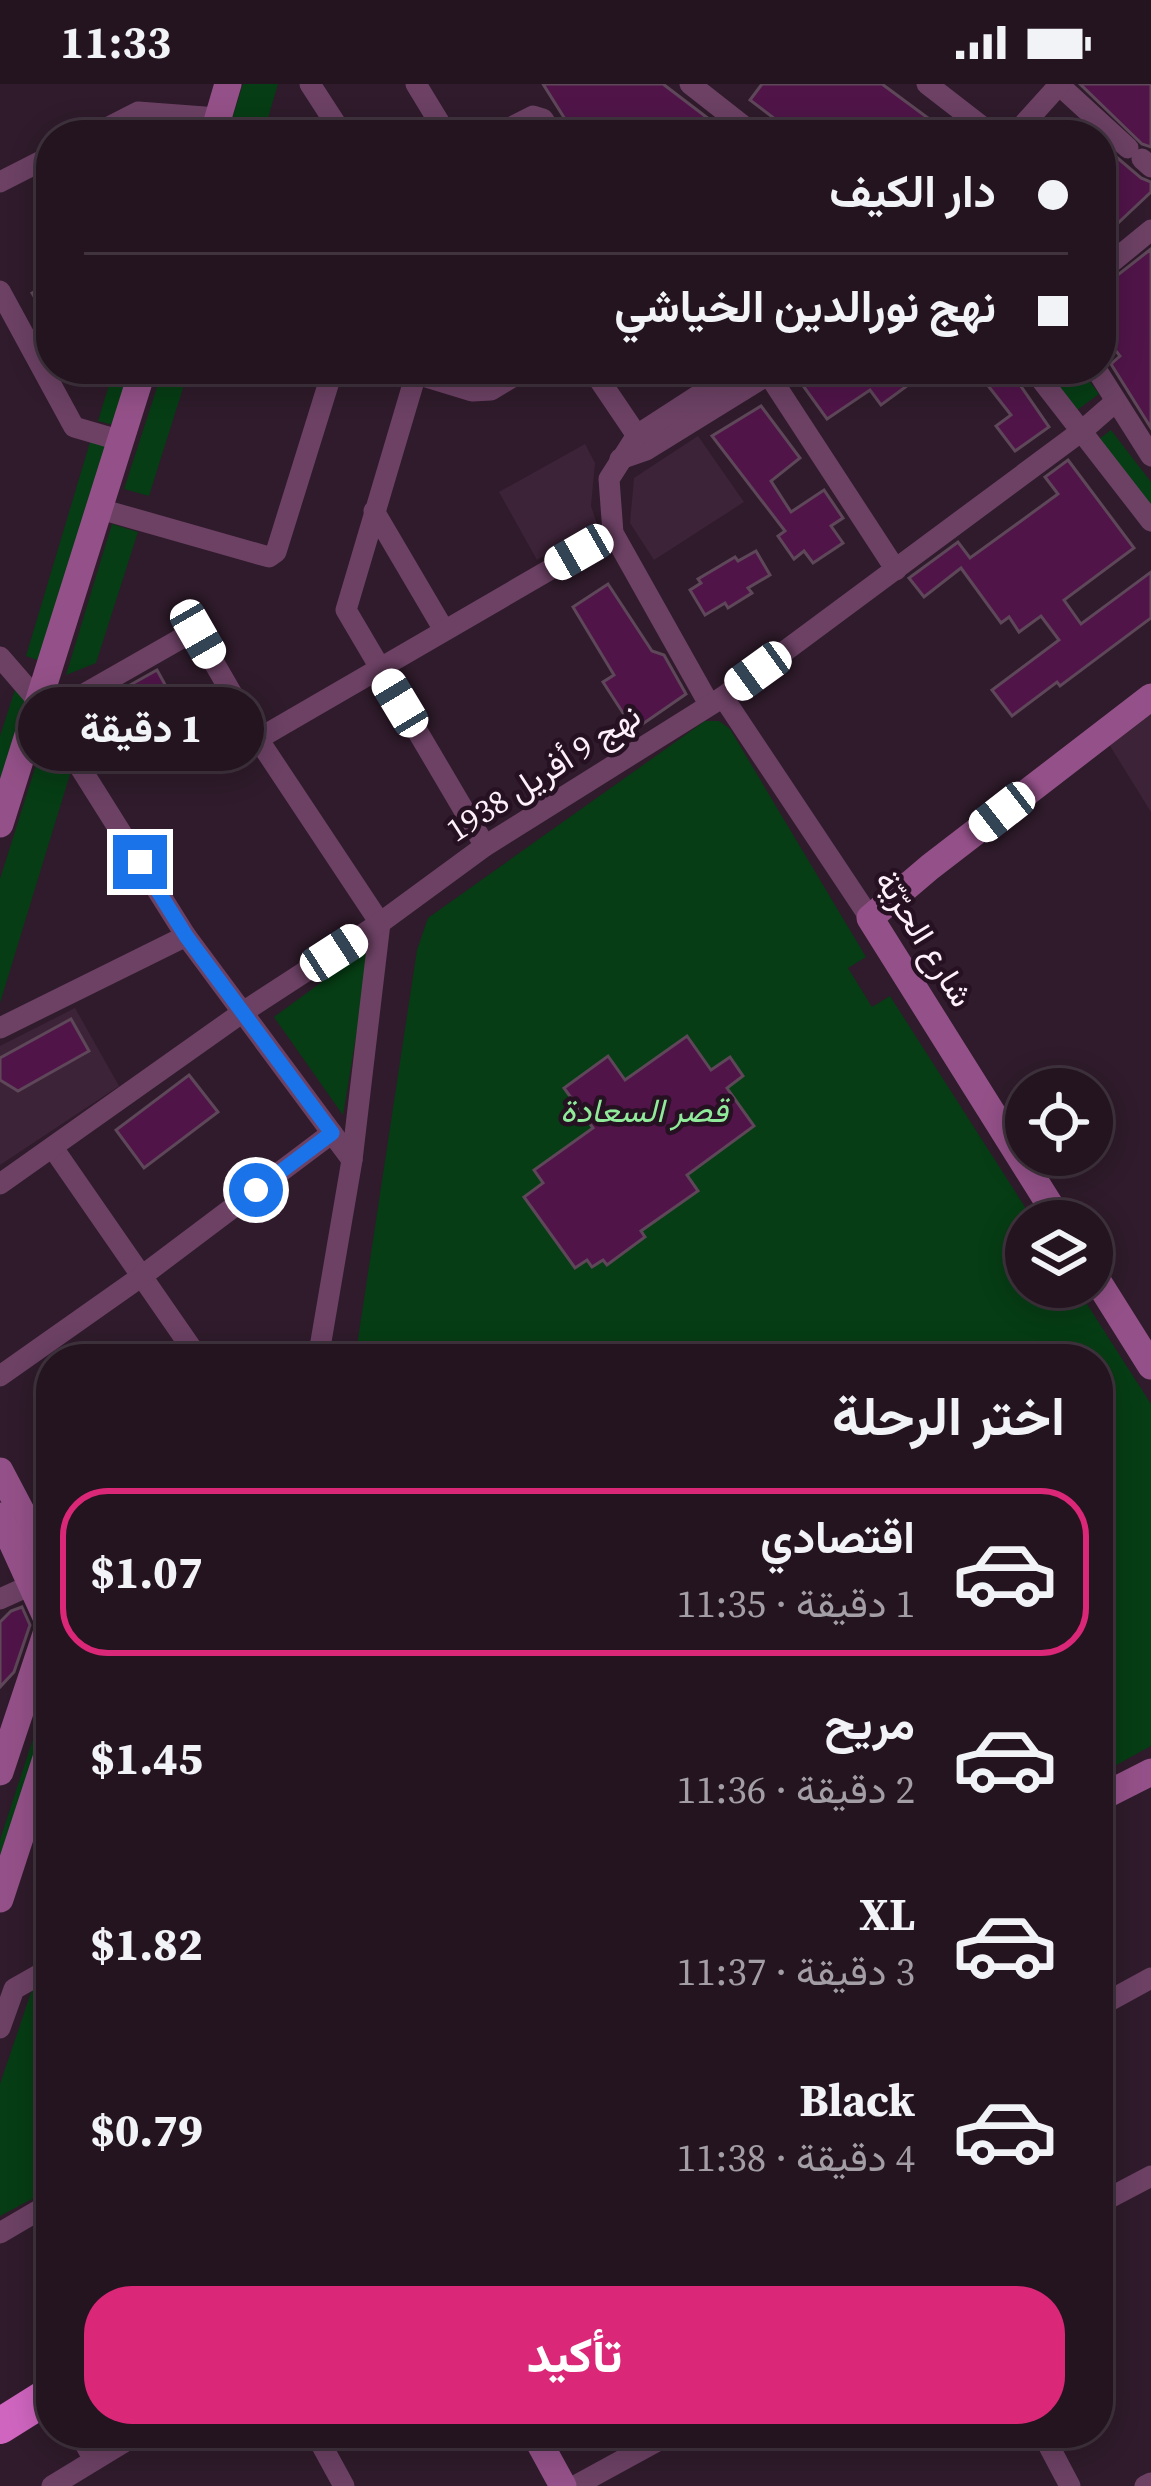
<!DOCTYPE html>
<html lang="ar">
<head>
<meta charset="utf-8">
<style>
	body { margin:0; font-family:"Source Serif 4",Vazirmatn,serif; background:#2f212d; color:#f1f3f6; direction:rtl; height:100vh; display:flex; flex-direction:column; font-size:45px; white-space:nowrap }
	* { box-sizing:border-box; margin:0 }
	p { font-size:39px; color:#a39ea5 }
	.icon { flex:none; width:66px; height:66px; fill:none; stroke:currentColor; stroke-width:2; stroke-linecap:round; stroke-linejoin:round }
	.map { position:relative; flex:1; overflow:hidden; direction:ltr }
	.details { position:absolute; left:36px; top:1260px; width:1077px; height:1104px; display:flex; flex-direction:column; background:#231420; border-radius:48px; box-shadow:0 6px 30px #0003,0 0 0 3px #40333e; direction:rtl }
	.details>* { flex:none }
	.top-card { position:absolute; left:36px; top:36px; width:1080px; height:264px; border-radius:48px; box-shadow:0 6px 30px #0003,0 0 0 3px #40333e; direction:rtl; display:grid; align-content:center; height:264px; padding:0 48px; background:#231420 }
	.buttons { position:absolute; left:1005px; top:984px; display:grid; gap:24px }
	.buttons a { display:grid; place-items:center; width:108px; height:108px; border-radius:50%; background:#231420; box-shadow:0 6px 30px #0003,0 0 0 3px #40333e; font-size:60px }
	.end { position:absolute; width:54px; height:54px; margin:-27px; border:15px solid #1a73e8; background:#fff; box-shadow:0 0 0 6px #fff }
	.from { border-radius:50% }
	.bubble { position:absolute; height:84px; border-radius:42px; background:#231420; box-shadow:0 6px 30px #0003,0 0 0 3px #40333e; font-size:39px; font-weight:800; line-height:84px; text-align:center; direction:rtl }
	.car { position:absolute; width:36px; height:72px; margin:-36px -18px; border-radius:15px; box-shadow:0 0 9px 3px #0007; background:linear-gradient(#fff 24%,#345 0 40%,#fff 0 76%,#345 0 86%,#fff 0) }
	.top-card b { display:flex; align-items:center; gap:42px; height:114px; font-size:45px }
	.top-card b+b { border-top:3px solid #40333e }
	.top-card i { width:30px; height:30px; background:#f1f3f6 }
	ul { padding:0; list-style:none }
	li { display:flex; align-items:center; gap:36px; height:168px; margin:0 24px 18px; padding:0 24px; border:6px solid transparent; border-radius:48px }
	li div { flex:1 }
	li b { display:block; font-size:45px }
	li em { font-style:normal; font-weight:800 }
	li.current { border-color:#db2777 }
	li>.icon { width:108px; height:108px; stroke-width:1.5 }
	h2 { padding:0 48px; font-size:54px; line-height:144px }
	.button { display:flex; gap:24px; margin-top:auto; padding:24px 48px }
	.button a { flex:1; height:138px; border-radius:48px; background:#db2777; color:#fff; font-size:48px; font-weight:800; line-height:138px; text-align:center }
	.status { display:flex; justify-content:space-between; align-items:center; height:84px; padding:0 60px; background:#231420; direction:ltr }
	.status svg { height:33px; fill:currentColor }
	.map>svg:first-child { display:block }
	.built { fill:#3d2338 }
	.green { fill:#063d14 }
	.building { fill:#501449; stroke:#5e4759; stroke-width:3 }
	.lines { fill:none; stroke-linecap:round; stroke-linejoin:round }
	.street { stroke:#6c4164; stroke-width:21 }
	.secondary { stroke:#945189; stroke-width:27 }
	.highway { stroke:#cf65bf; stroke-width:36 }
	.route { stroke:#1a73e8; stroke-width:15 }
	.labels { text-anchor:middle; stroke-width:9; stroke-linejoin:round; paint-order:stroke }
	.street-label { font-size:33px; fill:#fef0fb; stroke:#251121 }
	.park-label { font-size:33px; font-style:italic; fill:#8feb9a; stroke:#251121 }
</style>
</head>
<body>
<div class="status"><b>11:33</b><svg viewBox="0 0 49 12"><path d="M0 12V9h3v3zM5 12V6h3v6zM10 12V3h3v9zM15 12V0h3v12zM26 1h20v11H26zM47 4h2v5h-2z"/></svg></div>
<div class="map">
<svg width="1151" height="2402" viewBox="0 0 1151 2402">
	<rect width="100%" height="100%" fill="#2f1b2b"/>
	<g class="built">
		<polygon points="698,352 744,418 654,476 630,439 634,394"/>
		<polygon points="585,360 595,379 591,422 598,443 537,476 499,408"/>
		<polygon points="1151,623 1151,728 1107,657"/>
		<polygon points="75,924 119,1002 0,1081 0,962"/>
	</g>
	<g class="green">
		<polygon points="243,0 278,0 263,51 227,51"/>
		<polygon points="114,285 131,285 114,341 98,337"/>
		<polygon points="163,285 189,285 149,412 124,405"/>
		<polygon points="1040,285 1080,285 1099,310 1073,329"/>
		<polygon points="1111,346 1151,398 1151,426 1098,356"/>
		<polygon points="91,355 108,360 43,578 26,572"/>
		<polygon points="112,440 138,448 96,579 66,591"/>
		<polygon points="16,603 30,620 0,714 0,652"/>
		<polygon points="705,637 719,637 730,645 866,873 848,884 872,923 890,912 1034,1137 1026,1137 1026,1203 1076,1203 1151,1320 1151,1662 1098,1691 1098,1275 355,1275 417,866 428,834"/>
		<polygon points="37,678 71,687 0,919 0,795"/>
		<polygon points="371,862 343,1031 274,933"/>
		<polygon points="51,1600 51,1660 0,1789 0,1756"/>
		<polygon points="51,1891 51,2105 0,2132 0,2000 33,1903"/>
	</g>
	<g class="building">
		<polygon points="543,0 663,0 730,51 575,51"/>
		<polygon points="762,0 882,0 951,51 796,51 750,16"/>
		<polygon points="1080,0 1151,0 1151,63 1142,60"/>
		<polygon points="1101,60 1141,94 1151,98 1151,108 1101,155"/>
		<polygon points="1151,165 1151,344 1111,280 1120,272 1101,248 1101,204"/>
		<polygon points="51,198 51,240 32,209"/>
		<polygon points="791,285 930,285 881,321 870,306 827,335"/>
		<polygon points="975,285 1009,285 1049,343 1015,367 996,342 1011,331"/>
		<polygon points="761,322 800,374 771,397 791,428 824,406 843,434 831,442 843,459 813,479 804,467 794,475 778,452 785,447 712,352"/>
		<polygon points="1068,376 1134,464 1064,516 1081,540 1151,488 1151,534 1060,602 1057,598 1012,632 992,606 1059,556 1041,532 1019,548 1009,533 1001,539 961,484 924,513 909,494 958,458 970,474 1058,410 1045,393"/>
		<polygon points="756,467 770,491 748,504 752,509 728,524 725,519 705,531 690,506 701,499 698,495 735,473 738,477"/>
		<polygon points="608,500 652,567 664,571 686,610 634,646 603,598 614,591 573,523"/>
		<polygon points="157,586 179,626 128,655 105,615"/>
		<polygon points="71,935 89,967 18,1007 0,996 0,974"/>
		<polygon points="687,952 711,986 730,973 743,992 727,1004 754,1042 687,1091 698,1107 641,1147 645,1153 607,1181 603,1176 592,1183 587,1176 575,1184 524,1113 543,1099 534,1086 593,1044 564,1004 608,972 625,996"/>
		<polygon points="189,991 218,1028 144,1084 116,1046"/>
		<polygon points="22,1523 30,1541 14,1588 0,1603 0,1538 11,1527"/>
	</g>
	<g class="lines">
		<g class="street">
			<polyline points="310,0 343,51"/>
			<polyline points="416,0 447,51"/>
			<polyline points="690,0 755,51"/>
			<polyline points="927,0 993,51"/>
			<polyline points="1058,0 1128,64"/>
			<polyline points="93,51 138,28 218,34"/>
			<polyline points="496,51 533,32 543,35 553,51"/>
			<polyline points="1014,51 1060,0"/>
			<polyline points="1142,75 1151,83"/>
			<polyline points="0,98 51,72"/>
			<polyline points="1101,187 1151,146"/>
			<polyline points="0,207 74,343 122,357"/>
			<polyline points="400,285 472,307 491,306 526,285"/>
			<polyline points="592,285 642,359"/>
			<polyline points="765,285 896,486"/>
			<polyline points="1033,285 1151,437"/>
			<polyline points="1096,285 1151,372"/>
			<polyline points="416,290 346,526 485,762"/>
			<polyline points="620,375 646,366 769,290"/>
			<polyline points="100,425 269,473 276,468 333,285"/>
			<polyline points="374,427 444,546"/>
			<polyline points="0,573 39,618 186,852 352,1076"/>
			<polyline points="723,613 870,834"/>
			<polyline points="709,620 613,449 609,395 637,351 739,285"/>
			<polyline points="47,631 189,550 198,551 258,655 380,839 352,1076 318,1275"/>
			<polyline points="258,655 613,449"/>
			<polyline points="0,944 186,852"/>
			<polyline points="53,1064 199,1275"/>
			<polyline points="0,1100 243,928 380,839 485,762 723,613 1083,346 1114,319"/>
			<polyline points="0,1292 142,1192 332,1049"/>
			<polyline points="0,1515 31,1501"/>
			<polyline points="1098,1923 1151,1894"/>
			<polyline points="0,1944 14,1905 51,1884"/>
			<polyline points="1098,2120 1151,2092"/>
			<polyline points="0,2149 51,2119"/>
			<polyline points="79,2349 94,2376"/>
			<polyline points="315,2349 344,2402"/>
			<polyline points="1042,2349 1070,2402"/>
			<polyline points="52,2402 139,2349"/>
			<polyline points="575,2402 672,2349"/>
			<polyline points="1145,2402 1151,2399"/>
		</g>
		<g class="secondary">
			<polyline points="213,51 228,0"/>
			<polyline points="0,740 143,285"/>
			<polyline points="1060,1137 870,834 930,783 1151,613"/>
			<polyline points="1092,1188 1151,1282"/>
			<polyline points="0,1387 51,1484"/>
			<polyline points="0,1432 51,1544"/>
			<polyline points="0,1688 49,1541"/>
			<polyline points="1098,1715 1151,1688"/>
			<polyline points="0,1815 51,1659"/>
			<polyline points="534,2349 563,2402"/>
		</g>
		<polyline class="highway" points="0,2342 51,2310"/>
	</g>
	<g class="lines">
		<polyline class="route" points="140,778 186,852 332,1049 256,1106"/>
	</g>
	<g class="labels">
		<g class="street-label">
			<text transform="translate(543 688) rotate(-33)" y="12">نهج 9 أفريل 1938</text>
			<text transform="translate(925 854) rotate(58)" y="12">شارع الحرّيّة</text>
		</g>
		<g class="park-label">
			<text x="644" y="1038">قصر السعادة</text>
		</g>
	</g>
</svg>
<div class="buttons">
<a><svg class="icon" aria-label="locate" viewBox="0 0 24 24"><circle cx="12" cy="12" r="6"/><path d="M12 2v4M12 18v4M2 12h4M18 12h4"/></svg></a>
<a><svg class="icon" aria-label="layers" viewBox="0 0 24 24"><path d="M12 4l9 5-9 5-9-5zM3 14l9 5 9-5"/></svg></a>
</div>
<i class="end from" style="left:256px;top:1106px"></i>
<i class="end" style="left:140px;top:778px"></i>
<div class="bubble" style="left:18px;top:603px;width:246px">1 دقيقة</div>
<i class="car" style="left:579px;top:468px;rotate:240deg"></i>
<i class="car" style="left:198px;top:550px;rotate:150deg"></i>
<i class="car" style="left:758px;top:587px;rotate:234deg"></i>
<i class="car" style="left:400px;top:619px;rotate:329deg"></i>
<i class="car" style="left:1002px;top:728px;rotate:232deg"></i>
<i class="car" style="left:334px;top:869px;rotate:57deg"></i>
<div class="top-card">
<b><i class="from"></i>دار الكيف</b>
<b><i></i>نهج نورالدين الخياشي</b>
</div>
<section class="details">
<h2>اختر الرحلة</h2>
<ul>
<li class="current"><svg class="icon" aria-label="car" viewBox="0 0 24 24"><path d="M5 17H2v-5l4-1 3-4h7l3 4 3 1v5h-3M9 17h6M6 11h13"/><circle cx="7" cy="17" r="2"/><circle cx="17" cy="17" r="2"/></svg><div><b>اقتصادي</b><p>1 دقيقة · 11:35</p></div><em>$1.07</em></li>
<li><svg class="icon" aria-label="car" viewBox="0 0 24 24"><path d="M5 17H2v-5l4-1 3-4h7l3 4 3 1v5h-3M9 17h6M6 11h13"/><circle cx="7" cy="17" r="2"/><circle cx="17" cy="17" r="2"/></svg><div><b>مريح</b><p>2 دقيقة · 11:36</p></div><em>$1.45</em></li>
<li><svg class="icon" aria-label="car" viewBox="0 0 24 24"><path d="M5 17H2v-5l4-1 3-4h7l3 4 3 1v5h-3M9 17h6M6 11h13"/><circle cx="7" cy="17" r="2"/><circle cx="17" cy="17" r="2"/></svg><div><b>XL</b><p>3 دقيقة · 11:37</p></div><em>$1.82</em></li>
<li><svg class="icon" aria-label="car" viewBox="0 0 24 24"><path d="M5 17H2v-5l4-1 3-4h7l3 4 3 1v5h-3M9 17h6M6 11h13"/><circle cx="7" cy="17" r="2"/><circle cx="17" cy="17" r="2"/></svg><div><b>Black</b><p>4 دقيقة · 11:38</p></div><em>$0.79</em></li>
</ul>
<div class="button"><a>تأكيد</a></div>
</section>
</div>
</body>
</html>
